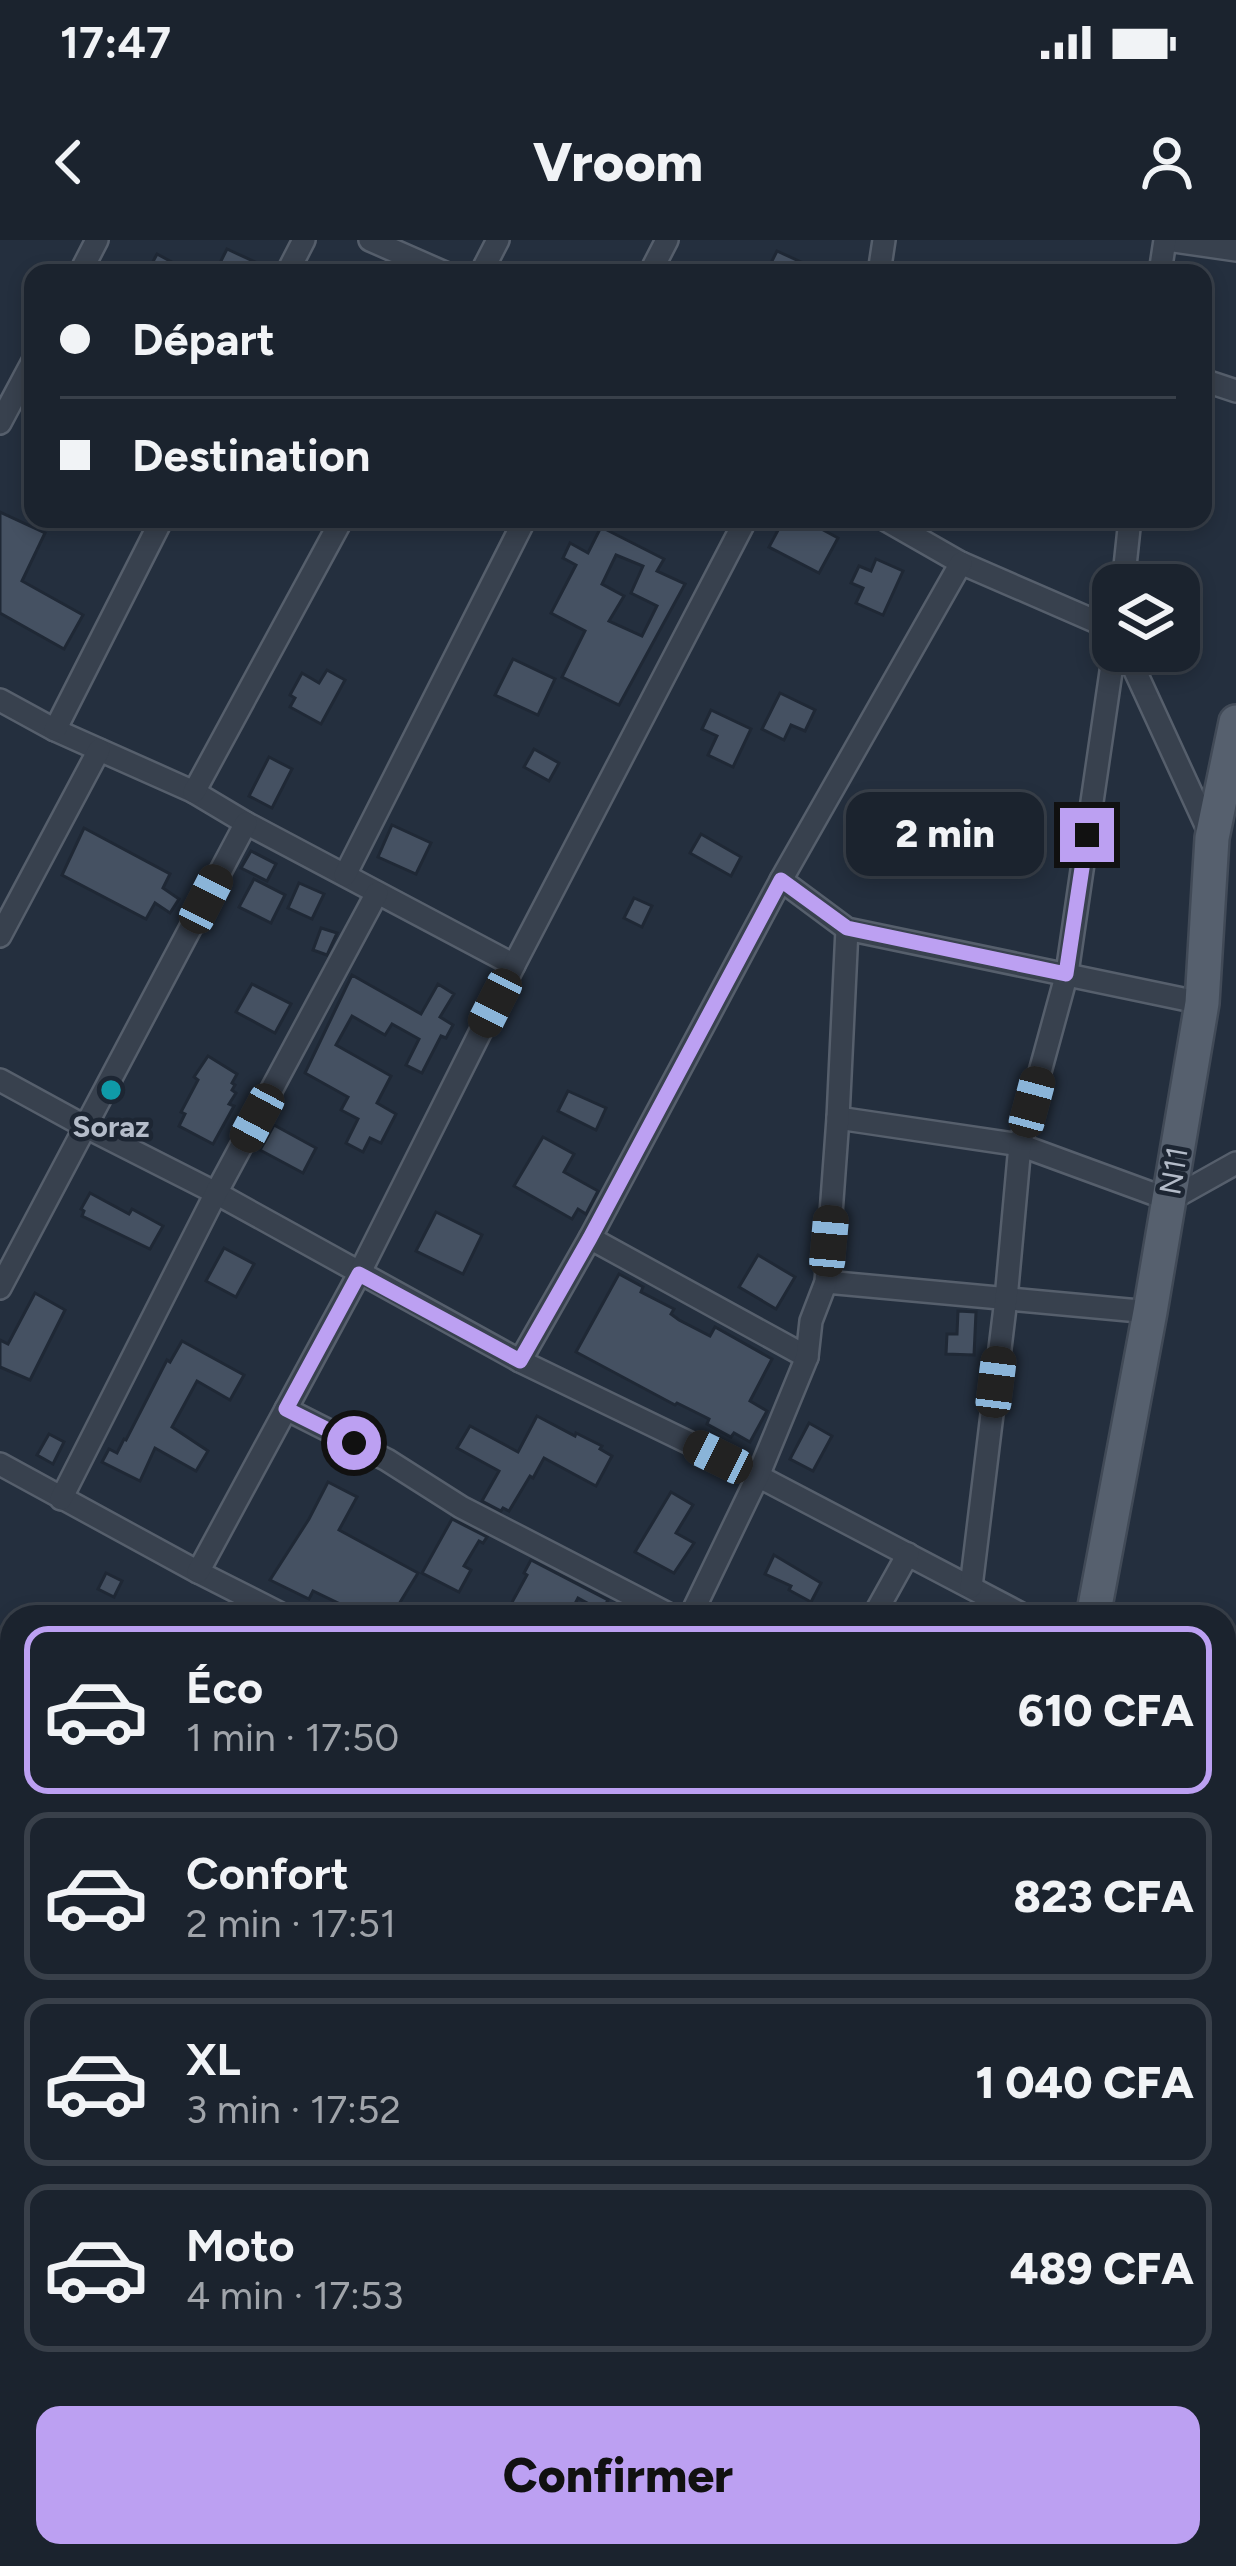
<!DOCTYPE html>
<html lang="fr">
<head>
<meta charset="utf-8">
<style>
	body { margin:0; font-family:Figtree,sans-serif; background:#282f3a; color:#f1f3f6; height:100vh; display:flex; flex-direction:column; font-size:45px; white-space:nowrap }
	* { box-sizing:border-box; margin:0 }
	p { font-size:39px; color:#a0a4aa }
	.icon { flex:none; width:66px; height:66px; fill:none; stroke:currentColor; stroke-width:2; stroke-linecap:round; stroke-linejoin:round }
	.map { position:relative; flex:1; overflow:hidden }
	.details { position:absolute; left:0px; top:1365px; width:1236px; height:963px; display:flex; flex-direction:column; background:#1b232e; border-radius:36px 36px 0 0; box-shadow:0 6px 18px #0003,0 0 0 3px #39404a }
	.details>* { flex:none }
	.guide { position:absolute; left:24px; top:24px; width:1188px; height:264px; border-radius:24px; box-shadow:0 6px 18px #0003,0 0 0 3px #39404a; display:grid; align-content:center; height:264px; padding:0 36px; background:#1b232e }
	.tools { position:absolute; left:1092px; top:324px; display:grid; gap:24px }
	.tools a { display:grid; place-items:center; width:108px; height:108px; border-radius:24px; background:#1b232e; box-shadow:0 6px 18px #0003,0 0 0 3px #39404a; font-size:60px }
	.end { position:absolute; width:54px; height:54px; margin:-27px; border:15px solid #bca0f2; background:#111; box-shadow:0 0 0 6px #111 }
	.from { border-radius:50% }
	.bubble { position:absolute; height:84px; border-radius:24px; background:#1b232e; box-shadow:0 6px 18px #0003,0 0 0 3px #39404a; font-size:39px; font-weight:800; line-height:84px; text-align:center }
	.car { position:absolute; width:36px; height:72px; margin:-36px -18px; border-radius:15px; box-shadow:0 0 9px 3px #0007; background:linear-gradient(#222 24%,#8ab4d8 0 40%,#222 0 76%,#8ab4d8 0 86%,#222 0) }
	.guide b { display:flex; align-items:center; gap:42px; height:114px; font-size:45px }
	.guide b+b { border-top:3px solid #39404a }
	.guide i { width:30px; height:30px; background:#f1f3f6 }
	ul { padding:21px 0 0; list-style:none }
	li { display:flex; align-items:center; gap:36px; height:168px; margin:0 24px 18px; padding:0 12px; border:6px solid #39404a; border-radius:24px }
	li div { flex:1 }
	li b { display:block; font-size:45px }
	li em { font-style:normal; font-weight:800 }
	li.active { border-color:#bca0f2 }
	li>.icon { width:108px; height:108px; stroke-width:1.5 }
	.primary-button { display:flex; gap:24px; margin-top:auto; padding:24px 36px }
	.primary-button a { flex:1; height:138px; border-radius:24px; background:#bca0f2; color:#111; font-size:48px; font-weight:800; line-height:138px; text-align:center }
	.status { display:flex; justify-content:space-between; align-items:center; height:84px; padding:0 60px; background:#1b232e; direction:ltr }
	.status svg { height:33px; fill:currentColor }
	header { display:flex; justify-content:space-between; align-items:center; height:156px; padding:0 36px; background:#1b232e; font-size:54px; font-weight:800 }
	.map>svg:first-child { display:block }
	.green { fill:#263c3f }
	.building { fill:#455162; stroke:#1f2835; stroke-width:3; fill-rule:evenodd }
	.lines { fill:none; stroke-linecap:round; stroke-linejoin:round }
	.minor-casing { stroke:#565f6c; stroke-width:26 }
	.primary-casing { stroke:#414a57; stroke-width:38 }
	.minor { stroke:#38414e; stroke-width:21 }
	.primary { stroke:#56606e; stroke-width:33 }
	.route { stroke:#bca0f2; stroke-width:15 }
	.culture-dot { fill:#0f9aa8; stroke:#1d2633; stroke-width:4.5 }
	.labels { text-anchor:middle; stroke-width:9; stroke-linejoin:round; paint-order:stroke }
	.poi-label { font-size:30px; font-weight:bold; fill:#b4bcc9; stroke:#1d2633 }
	.street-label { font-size:30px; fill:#b4bcc9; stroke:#1d2633 }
</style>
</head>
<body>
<div class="status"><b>17:47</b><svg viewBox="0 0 49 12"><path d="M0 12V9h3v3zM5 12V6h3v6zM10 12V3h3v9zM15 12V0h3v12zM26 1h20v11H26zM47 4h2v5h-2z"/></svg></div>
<header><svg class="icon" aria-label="back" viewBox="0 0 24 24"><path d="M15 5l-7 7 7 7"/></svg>Vroom<svg class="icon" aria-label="person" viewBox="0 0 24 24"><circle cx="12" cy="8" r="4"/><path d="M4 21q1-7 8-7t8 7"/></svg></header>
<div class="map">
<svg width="1236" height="2326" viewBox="0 0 1236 2326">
	<rect width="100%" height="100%" fill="#242f3e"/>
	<polygon class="green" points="0,2258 12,2264 12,2316 54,2316 49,2326 0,2326"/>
	<g class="building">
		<polygon points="227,9 255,22 249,33 215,33"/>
		<polygon points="777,11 825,33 766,33"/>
		<polygon points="157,14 192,33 147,33"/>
		<polygon points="0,272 45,293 22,341 83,375 64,409 0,373"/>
		<polygon points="784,279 803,279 838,298 819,333 769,307"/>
		<path d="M601,287L664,319L657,331L685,344L619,465L562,437L585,391L551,373L576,325L563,318L570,303L588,313ZM616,315L643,326L631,353L657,366L642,396L609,381L624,356L602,344Z"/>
		<polygon points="876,319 903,331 883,375 856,363 863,348 851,343 859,326 871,331"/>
		<polygon points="513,419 555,439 538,475 495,455"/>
		<polygon points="327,430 345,440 321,484 290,467 295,458 290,455 302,433 319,443"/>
		<polygon points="780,453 815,470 805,491 791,485 784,500 762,489"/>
		<polygon points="711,470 751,489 733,527 708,515 717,496 702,489"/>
		<polygon points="534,509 559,523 549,541 524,527"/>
		<polygon points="269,517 292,529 272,568 249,556"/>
		<polygon points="392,585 431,603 416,634 378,617"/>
		<polygon points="84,588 170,634 163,648 179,659 170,673 155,663 146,679 62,635"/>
		<polygon points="701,594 741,617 731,636 690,613"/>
		<polygon points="251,611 276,624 267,641 241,628"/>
		<polygon points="254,639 285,655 271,683 239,667"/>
		<polygon points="299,643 324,654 312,679 288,668"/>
		<polygon points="634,658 652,666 642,687 624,678"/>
		<polygon points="321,688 337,693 327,715 313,710"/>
		<polygon points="352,735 421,774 438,744 454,754 440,777 453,785 446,798 441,796 422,833 406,825 419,799 392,784 385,795 352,776 336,805 391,836 377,863 396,874 381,903 370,898 363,912 346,903 358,879 341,870 348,857 305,833"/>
		<polygon points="252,744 291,764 275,793 236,772"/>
		<polygon points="208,816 237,834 232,843 235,845 232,850 236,853 229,864 234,866 213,904 179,886 185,874 181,872 198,840 194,837"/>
		<polygon points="568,851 606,868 596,890 558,871"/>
		<polygon points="274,885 316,908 303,933 260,910"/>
		<polygon points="543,897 574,914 564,932 598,951 586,974 578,969 572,979 514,946"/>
		<polygon points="90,953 129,974 132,969 163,986 150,1009 82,976 84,971 81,969"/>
		<polygon points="436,972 482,995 463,1034 416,1011"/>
		<polygon points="224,1008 254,1024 236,1057 206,1041"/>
		<polygon points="758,1015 795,1037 776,1069 739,1047"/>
		<polygon points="619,1034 643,1047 641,1052 674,1069 671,1074 679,1080 710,1096 715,1087 772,1119 750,1161 767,1171 750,1202 734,1193 731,1197 707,1184 709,1179 677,1163 675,1165 576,1112"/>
		<polygon points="35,1053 65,1070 30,1140 0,1127 0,1100 8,1104"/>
		<polygon points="958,1071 976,1072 974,1115 946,1114 947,1094 957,1094"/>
		<polygon points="182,1101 244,1135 230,1160 197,1141 172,1187 208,1211 196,1231 155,1208 140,1241 102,1222 109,1209 117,1213 124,1199 126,1200 167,1120 170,1122"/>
		<polygon points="537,1176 575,1196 576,1193 602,1206 600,1209 612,1216 596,1246 544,1218 533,1238 530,1236 509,1271 503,1268 501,1271 482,1261 499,1231 457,1208 470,1186 518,1212"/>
		<polygon points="809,1183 832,1196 813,1231 790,1219"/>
		<polygon points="49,1194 64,1202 53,1224 37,1215"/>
		<polygon points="328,1242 357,1257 339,1290 418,1333 391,1377 355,1377 341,1371 344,1366 313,1351 309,1359 270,1340 309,1279"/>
		<polygon points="671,1252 693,1265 676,1293 694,1303 674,1333 635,1312"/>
		<polygon points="452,1279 487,1297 483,1303 479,1301 464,1326 471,1330 459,1352 422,1333"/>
		<polygon points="774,1315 821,1343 811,1362 789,1350 791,1346 765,1334"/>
		<polygon points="531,1320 608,1360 602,1371 578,1358 568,1377 504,1377 527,1335 524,1333"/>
		<polygon points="106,1333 122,1341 114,1357 98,1349"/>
	</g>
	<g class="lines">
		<g class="minor-casing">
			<g id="minor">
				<polyline points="370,0 445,33"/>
				<polyline points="1167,0 1236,10"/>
				<polyline points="80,33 97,0"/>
				<polyline points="287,33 304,0"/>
				<polyline points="481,33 498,0"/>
				<polyline points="650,33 667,0"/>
				<polyline points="879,33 884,0"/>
				<polyline points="1160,33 1165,0"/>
				<polyline points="1203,140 1236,151"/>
				<polyline points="0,183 33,121"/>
				<polyline points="884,279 961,323 1113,389"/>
				<polyline points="1123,345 1130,279"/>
				<polyline points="1126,411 1211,596"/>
				<polyline points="0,460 55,490 194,552 246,583 514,725"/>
				<polyline points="55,490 162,279"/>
				<polyline points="194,552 342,279"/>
				<polyline points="345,635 525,279"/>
				<polyline points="781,640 847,689 1202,763"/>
				<polyline points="0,696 99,510"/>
				<polyline points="0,840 86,887 216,953 520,1121 758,1236 1027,1377"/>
				<polyline points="838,878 1020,905 1170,960 1236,923"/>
				<polyline points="590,998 807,1117"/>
				<polyline points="826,1042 1150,1072"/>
				<polyline points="0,1048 246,583"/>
				<polyline points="520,1121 590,998 781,640 961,323"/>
				<polyline points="286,1169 387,1220 461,1267 674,1377"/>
				<polyline points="0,1224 198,1332 287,1377"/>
				<polyline points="61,1259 216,953 377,653"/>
				<polyline points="198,1332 359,1034 514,725 746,279"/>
				<polyline points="971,1347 1006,1059 1020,905 1067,733 1114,411"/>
				<polyline points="690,1377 758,1236 807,1117 811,1081 826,1042 838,878 847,689"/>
				<polyline points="873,1377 908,1314"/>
				<polyline points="1224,1469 1236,1464"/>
				<polyline points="1224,1563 1236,1571"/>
				<polyline points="0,1923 12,1929"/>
				<polyline points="1224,2111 1236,2067"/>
				<polyline points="755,2316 778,2326"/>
				<polyline points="569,2326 575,2316"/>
				<polyline points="1107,2326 1113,2316"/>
			</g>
		</g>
		<g class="primary-casing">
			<g id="primary">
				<polyline points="1093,1377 1150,1072 1202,763 1212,598 1236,482"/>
				<polyline points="833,2326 839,2316"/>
			</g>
		</g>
		<use href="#minor" class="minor"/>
		<use href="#primary" class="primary"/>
	</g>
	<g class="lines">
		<polyline class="route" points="354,1203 286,1169 359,1034 520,1121 590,998 781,640 847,688 1066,734 1087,595"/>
	</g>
	<circle class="culture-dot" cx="111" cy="850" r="12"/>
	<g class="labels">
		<g class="poi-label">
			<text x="111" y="897">Soraz</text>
		</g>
		<g class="street-label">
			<text transform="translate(1174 931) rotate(-80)" y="10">N11</text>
		</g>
	</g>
</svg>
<div class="tools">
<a><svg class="icon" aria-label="layers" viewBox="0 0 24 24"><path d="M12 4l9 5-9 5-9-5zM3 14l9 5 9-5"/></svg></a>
</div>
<i class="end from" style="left:354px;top:1203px"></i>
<i class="end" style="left:1087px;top:595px"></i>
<div class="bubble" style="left:846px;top:552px;width:198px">2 min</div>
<i class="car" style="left:206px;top:659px;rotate:27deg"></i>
<i class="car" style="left:495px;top:763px;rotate:207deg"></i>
<i class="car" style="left:1032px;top:862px;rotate:15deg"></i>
<i class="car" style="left:257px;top:878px;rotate:208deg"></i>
<i class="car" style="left:829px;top:1001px;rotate:5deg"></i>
<i class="car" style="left:996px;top:1142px;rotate:7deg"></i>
<i class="car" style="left:718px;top:1217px;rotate:296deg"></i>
<div class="guide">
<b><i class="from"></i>Départ</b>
<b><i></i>Destination</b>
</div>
<section class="details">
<ul>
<li class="active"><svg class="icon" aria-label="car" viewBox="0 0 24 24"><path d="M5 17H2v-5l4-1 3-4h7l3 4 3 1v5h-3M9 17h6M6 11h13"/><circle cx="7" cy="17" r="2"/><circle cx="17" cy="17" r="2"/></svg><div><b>Éco</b><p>1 min · 17:50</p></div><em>610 CFA</em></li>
<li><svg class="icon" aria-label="car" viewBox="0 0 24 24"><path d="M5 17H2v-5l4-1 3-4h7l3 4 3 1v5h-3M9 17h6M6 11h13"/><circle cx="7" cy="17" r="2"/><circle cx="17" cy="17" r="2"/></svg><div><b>Confort</b><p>2 min · 17:51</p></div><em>823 CFA</em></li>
<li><svg class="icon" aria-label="car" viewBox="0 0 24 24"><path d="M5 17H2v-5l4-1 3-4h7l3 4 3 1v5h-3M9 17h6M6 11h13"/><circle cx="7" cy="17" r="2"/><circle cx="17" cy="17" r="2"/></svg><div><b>XL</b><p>3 min · 17:52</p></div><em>1 040 CFA</em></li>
<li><svg class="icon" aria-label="car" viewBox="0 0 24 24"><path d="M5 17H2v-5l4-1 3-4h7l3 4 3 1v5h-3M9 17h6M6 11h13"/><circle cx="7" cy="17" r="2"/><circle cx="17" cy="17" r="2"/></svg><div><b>Moto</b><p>4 min · 17:53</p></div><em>489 CFA</em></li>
</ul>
<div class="primary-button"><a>Confirmer</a></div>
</section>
</div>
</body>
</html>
